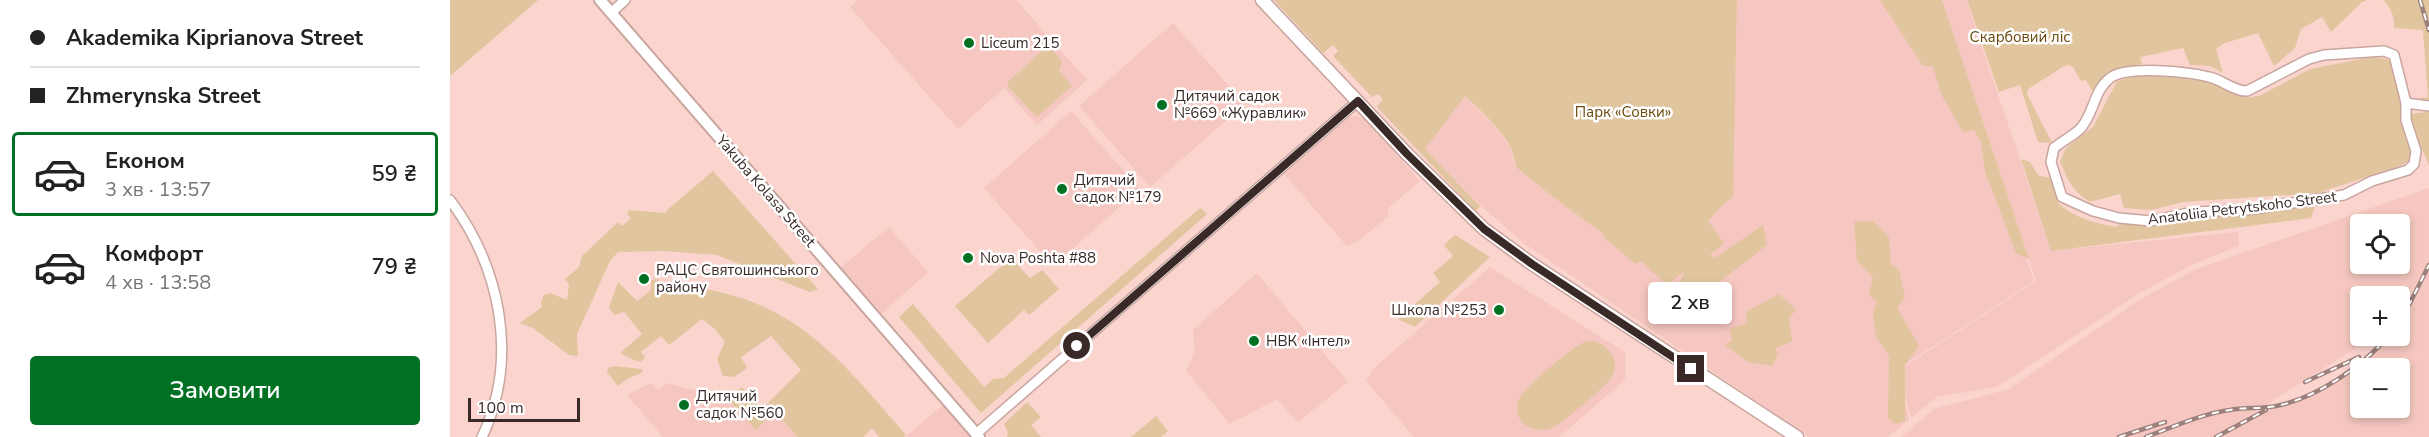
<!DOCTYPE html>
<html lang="uk">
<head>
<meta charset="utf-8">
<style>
	body { margin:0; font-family:"Nunito Sans",sans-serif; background:#f6f6f6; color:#222; height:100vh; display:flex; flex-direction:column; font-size:22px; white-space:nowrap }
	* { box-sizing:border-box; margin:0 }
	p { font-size:20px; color:#767676 }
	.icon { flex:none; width:33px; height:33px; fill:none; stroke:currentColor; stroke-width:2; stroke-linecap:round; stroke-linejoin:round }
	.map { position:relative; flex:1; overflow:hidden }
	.panel { display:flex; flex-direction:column; background:#fff; width:450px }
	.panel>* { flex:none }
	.hud { display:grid; align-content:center; height:132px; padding:0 30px; background:#fff }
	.tools { position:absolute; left:1900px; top:214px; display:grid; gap:12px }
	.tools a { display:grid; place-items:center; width:60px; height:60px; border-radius:6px; background:#fff; box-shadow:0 3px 9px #0003; font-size:30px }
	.scale { position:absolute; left:18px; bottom:15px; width:112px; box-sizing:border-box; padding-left:6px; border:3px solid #392a28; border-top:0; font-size:16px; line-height:21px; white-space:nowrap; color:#392a28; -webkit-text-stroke:4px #fff; paint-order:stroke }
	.end { position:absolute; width:27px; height:27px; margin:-14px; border:8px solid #392a28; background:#fff; box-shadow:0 0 0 3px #fff }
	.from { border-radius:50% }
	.bubble { position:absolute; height:42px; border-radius:6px; background:#fff; box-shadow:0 3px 9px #0003; font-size:20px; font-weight:600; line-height:42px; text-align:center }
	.hud b { display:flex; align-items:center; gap:21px; height:57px; font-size:22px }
	.hud b+b { border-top:2px solid #e0e0e0 }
	.hud i { width:15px; height:15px; background:#222 }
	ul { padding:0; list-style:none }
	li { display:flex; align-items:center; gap:18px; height:84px; margin:0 12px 9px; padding:0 18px; border:3px solid transparent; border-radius:6px }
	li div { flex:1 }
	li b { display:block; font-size:22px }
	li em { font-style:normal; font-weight:600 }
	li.current { border-color:#007022 }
	li>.icon { width:54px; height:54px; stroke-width:1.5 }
	.cta { display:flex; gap:12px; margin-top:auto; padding:12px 30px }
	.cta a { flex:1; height:69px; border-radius:6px; background:#007022; color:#fff; font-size:24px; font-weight:600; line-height:69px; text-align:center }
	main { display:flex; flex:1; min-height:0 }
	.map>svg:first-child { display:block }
	.built { fill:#f5c7c0; fill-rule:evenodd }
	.green { fill:#e1c59e }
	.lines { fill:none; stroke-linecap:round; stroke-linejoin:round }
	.minor-casing { stroke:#c9a59f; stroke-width:12 }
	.tertiary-casing { stroke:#c9a59f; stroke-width:14 }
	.secondary-casing { stroke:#c9a59f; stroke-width:15 }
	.minor { stroke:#fff; stroke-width:9 }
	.tertiary { stroke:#fff; stroke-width:10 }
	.secondary { stroke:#fff; stroke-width:12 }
	.rail-casing { stroke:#9c807c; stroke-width:4.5 }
	.rail { stroke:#fff; stroke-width:2; stroke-dasharray:7; stroke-linecap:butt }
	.route { stroke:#392a28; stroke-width:8 }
	.poi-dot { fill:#007022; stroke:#fff; stroke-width:2 }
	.labels { text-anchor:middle; stroke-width:5; stroke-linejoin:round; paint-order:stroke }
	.park-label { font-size:15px; fill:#6c4a0e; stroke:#fff }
	.poi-label { font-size:15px; fill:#392a28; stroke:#fff; text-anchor:start }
	.street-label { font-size:15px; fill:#392a28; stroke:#fff }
</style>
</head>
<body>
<main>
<section class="panel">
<div class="hud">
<b><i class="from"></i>Akademika Kiprianova Street</b>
<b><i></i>Zhmerynska Street</b>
</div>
<ul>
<li class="current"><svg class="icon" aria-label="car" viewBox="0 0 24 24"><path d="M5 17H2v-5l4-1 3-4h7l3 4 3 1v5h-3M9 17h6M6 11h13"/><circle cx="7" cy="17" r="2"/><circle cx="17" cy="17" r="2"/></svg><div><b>Економ</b><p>3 хв · 13:57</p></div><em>59 ₴</em></li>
<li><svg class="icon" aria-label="car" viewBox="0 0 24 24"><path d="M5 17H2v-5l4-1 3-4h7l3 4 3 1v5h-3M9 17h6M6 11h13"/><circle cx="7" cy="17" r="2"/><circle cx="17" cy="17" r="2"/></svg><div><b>Комфорт</b><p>4 хв · 13:58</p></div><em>79 ₴</em></li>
</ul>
<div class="cta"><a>Замовити</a></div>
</section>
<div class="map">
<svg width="1979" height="437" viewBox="0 0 1979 437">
	<rect width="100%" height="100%" fill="#fbd4ce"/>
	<g class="built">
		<polygon points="408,0 566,0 637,80 587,125 554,88 508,129 400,7"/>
		<polygon points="1287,0 1489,0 1584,281 1448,369 1459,420 1438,437 1359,437 1075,244 1031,206 975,149 1015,96 1049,131 1062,150 1063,160 1067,168 1111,203 1155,235 1154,237 1283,197"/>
		<polygon points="1492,0 1516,0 1601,251 1788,232 1789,246 1741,265 1688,294 1547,387 1487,397 1461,418 1449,370 1586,281"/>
		<polygon points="723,23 795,104 700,187 629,106"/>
		<polygon points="621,111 690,189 603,266 534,188"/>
		<polygon points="906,116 916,120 970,181 937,209 939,216 905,243 897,246 834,174 898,117"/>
		<path d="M1979,188V437H1451L1484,409L1559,389L1691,299L1744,270ZM1911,225H1950V264H1911ZM1976,267L1963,302L1950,323V336H1942L1906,371L1854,398L1792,420L1925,336H1911V297H1950V311ZM1911,369H1950V408H1911Z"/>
		<polygon points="439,227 478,272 429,316 389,269"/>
		<polygon points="1040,267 1176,353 1175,380 1109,437 964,437 916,381 923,369"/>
		<polygon points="807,273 898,382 848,422 827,399 780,424 736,371 745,352 743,330"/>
		<polygon points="201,383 208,390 216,383 277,398 306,430 326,412 348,437 213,437 177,395"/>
		<polygon points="493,405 520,437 455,437"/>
	</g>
	<g class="green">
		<polygon points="0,0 88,0 0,76"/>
		<path d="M824,0H1287L1283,197L1275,203L1258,221L1274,243L1260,255L1265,258L1313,225L1317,245L1236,308L1225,293L1235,270L1217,285L1191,261L1186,264L1154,238L1155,235L1111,203L1067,168C1064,161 1064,156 1062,150C1055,133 1029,109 1015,96L975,149L1030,206L1026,212L927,107L933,99L928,94L922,97L883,56L888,51L883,45L873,53Z"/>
		<polygon points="1430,0 1492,0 1579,259 1566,253 1535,171 1531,142 1524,130 1513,132 1491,94 1483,66 1473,66"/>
		<polygon points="1517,0 1917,0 1911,3 1881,32 1872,17 1851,29 1845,48 1824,66 1808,33 1775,43 1766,49 1773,73 1760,66 1740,65 1733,48 1690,57 1692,64 1670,69 1644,93 1636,80 1631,81 1623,67 1619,65 1614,66 1578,89 1577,94 1602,143 1588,142 1570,85 1549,92"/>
		<path d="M1933,0H1979V105L1971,102V97L1978,98L1973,30L1944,28C1945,17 1941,7 1933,0Z"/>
		<polygon points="595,48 602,50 612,61 609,71 622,86 587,117 558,87 558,82"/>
		<path d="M1921,57L1937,59L1942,64L1962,155L1961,160L1950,166L1868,193L1733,202L1702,210L1674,208L1670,194L1640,202C1623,191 1617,180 1610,161L1616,148L1643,127L1667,81L1694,73L1763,83L1798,98L1811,95L1860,69Z"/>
		<polygon points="1979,112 1979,165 1972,149 1968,150 1958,114"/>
		<path d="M1571,159L1580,162L1588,175L1603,179L1609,197L1608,203C1625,218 1644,223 1666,227L1676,219L1724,218L1866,203L1861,218L1601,251Z"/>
		<polygon points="263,171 368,289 360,292 267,255 214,251 168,252 160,261 127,334 128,356 119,355 83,328 70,323 92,307 91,302 94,295 100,293 117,300 119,285 115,279 129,267 132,256 168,222 172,226 181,218 177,214 179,210 216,213 216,211"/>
		<polygon points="750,208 757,214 531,413 449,317 463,304 534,387 543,379 554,378"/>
		<polygon points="1423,221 1439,237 1441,264 1449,270 1455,297 1447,308 1469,346 1455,365 1455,421 1446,424 1438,418 1439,356 1426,337 1423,314 1427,302 1419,294 1423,277 1407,261 1404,222"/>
		<polygon points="1005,235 1040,257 965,327 948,319 990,282 983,273 1003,256 994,245"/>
		<polygon points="561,258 580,278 592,270 609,289 579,315 574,310 538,343 505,306"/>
		<path d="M209,279V285C334,288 381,348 456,435L454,437H429L422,428L414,437H348L325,412L306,430L277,398L292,387L306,403L315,406L351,370L321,336L291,357L297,368L284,377L273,376L267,359L275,342L265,329L252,319L219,345L211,336L191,352L195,357L191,362L184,360L170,353L192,334L174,312L164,315L159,307L168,282L187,301L201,290V280Z"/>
		<polygon points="1329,294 1346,310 1339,318 1342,341 1325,349 1328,354 1322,366 1298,362 1275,345 1282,340 1280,329 1297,323 1296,312"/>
		<path d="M1142,341C1159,344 1172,361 1161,378C1152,390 1118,418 1105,426C1087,437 1061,423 1068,401C1072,389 1117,352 1129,345C1133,342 1137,341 1142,341Z"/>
		<polygon points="165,366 191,369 193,372 177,379 168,386 157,372 158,368"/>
		<polygon points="577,402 591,417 581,425 591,437 557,437 558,433 554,424"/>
		<polygon points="706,416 718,431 711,437 681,437"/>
	</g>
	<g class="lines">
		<g class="minor-casing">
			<g id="minor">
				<polyline points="161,13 175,0"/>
				<path d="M1934,51L1944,55L1956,103V120L1966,151L1964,164L1958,170L1922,181L1894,195L1797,210L1743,212L1701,221L1669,218L1643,211L1612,197L1601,162L1604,148C1612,141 1623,136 1630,129C1644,115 1643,91 1660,78C1677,65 1739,72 1759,77C1773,80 1783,91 1797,91L1859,59L1874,55Z"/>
				<polyline points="1956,103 1979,106"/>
				<path d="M0,200C51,268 69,359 32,437"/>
				<polyline points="526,434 908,101"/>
			</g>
		</g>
		<g class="tertiary-casing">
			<polyline id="tertiary" points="150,0 529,437"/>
		</g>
		<g class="secondary-casing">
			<polyline id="secondary" points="812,0 957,154 1034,229 1082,264 1347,437"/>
		</g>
		<use href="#minor" class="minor"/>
		<use href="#tertiary" class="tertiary"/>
		<use href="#secondary" class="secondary"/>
		<g class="rail-casing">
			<g id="rail">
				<polyline points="1970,0 1979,30"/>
				<polyline points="1950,318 1960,303 1979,265"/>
				<polyline points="1855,382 1909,357"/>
				<polyline points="1669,437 1715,422"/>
				<path d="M1696,437C1723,427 1751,414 1780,410C1795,407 1811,409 1826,406C1864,399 1914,366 1938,336"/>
				<polyline points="1766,437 1816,410"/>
			</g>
		</g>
		<use href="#rail" class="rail"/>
	</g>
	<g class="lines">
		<polyline class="route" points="627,346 908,101 957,154 1034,229 1082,264 1241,369"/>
	</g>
	<g class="poi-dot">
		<circle cx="519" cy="43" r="6"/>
		<circle cx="712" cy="105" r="6"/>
		<circle cx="612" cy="189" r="6"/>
		<circle cx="518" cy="258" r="6"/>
		<circle cx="194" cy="279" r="6"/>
		<circle cx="1049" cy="310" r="6"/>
		<circle cx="804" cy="341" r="6"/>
		<circle cx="234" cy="405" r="6"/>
	</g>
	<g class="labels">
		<g class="park-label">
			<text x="1570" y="42">Скарбовий ліс</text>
			<text x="1173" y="117">Парк «Совки»</text>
		</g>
		<g class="poi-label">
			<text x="531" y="48">Liceum 215</text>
			<text x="724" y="101">Дитячий садок<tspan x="724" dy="17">№669 «Журавлик»</tspan></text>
			<text x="624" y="185">Дитячий<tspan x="624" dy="17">садок №179</tspan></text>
			<text x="530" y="263">Nova Poshta #88</text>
			<text x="206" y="275">РАЦС Святошинського<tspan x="206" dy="17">району</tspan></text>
			<text x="1037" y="315" text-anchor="end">Школа №253</text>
			<text x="816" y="346">НВК «Інтел»</text>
			<text x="246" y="401">Дитячий<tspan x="246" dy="17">садок №560</tspan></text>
		</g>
		<g class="street-label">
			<text transform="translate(316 191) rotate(49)" y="5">Yakuba Kolasa Street</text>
			<text transform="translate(1792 208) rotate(-7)" y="5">Anatoliia Petrytskoho Street</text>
		</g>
	</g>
</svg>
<div class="tools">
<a><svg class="icon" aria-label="locate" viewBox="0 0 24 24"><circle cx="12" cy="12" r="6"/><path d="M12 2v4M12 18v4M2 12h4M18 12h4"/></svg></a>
<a>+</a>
<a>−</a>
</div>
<div class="scale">100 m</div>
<i class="end from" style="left:627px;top:346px"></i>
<i class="end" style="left:1241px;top:369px"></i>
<div class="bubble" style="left:1198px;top:282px;width:84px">2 хв</div>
</div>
</main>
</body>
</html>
